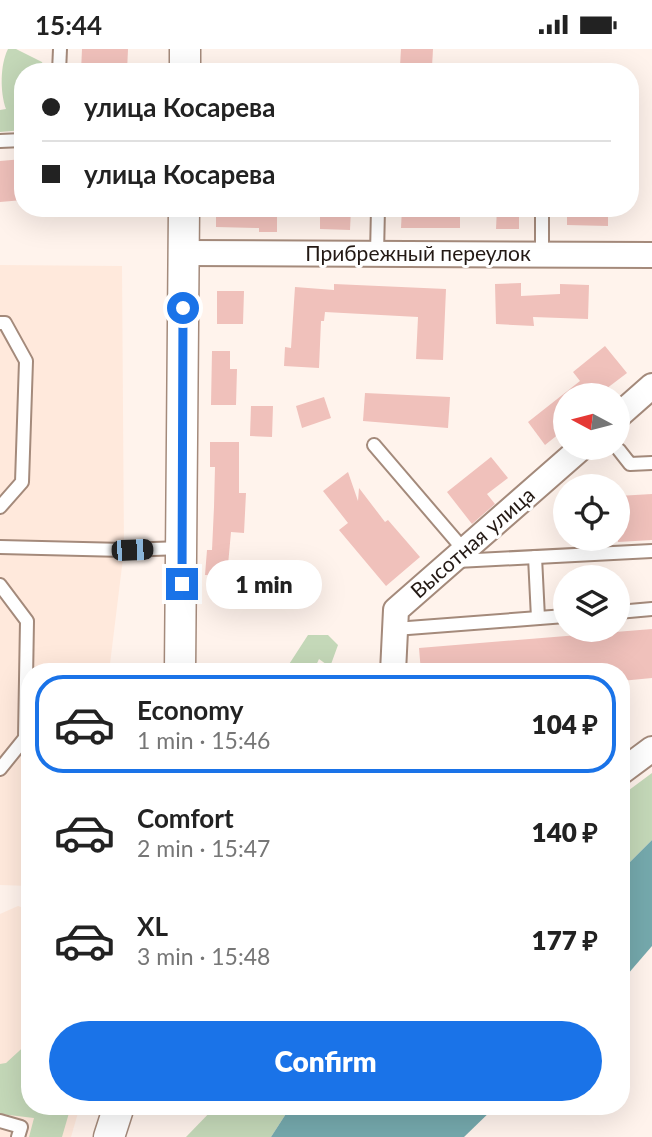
<!DOCTYPE html>
<html lang="en">
<head>
<meta charset="utf-8">
<style>
	body { margin:0; font-family:Lato,sans-serif; background:#f6f6f6; color:#222; height:100vh; display:flex; flex-direction:column; font-size:26px; white-space:nowrap }
	* { box-sizing:border-box; margin:0 }
	p { font-size:23px; color:#767676 }
	.icon { flex:none; width:38px; height:38px; fill:none; stroke:currentColor; stroke-width:2; stroke-linecap:round; stroke-linejoin:round }
	.map { position:relative; flex:1; overflow:hidden }
	.details { position:absolute; left:21px; top:614px; width:609px; height:452px; display:flex; flex-direction:column; background:#fff; border-radius:28px; box-shadow:0 7px 28px #0002 }
	.details>* { flex:none }
	.banner { position:absolute; left:14px; top:14px; width:625px; height:154px; border-radius:28px; box-shadow:0 7px 28px #0002; display:grid; align-content:center; height:154px; padding:0 28px; background:#fff }
	.needle { width:46px; rotate:277deg }
	.buttons { position:absolute; left:553px; top:334px; display:grid; gap:14px }
	.buttons a { display:grid; place-items:center; width:77px; height:77px; border-radius:50%; background:#fff; box-shadow:0 7px 28px #0002; font-size:35px }
	.end { position:absolute; width:32px; height:32px; margin:-16px; border:9px solid #1a73e8; background:#fff; box-shadow:0 0 0 4px #fff }
	.from { border-radius:50% }
	.bubble { position:absolute; height:49px; border-radius:24px; background:#fff; box-shadow:0 7px 28px #0002; font-size:23px; font-weight:800; line-height:49px; text-align:center }
	.car { position:absolute; width:21px; height:42px; margin:-21px -10px; border-radius:9px; box-shadow:0 0 5px 2px #0007; background:linear-gradient(#222 24%,#8ab4d8 0 40%,#222 0 76%,#8ab4d8 0 86%,#222 0) }
	.banner b { display:flex; align-items:center; gap:24px; height:66px; font-size:26px }
	.banner b+b { border-top:2px solid #e0e0e0 }
	.banner i { width:18px; height:18px; background:#222 }
	ul { padding:12px 0 0; list-style:none }
	li { display:flex; align-items:center; gap:21px; height:98px; margin:0 14px 10px; padding:0 14px; border:4px solid transparent; border-radius:28px }
	li div { flex:1 }
	li b { display:block; font-size:26px }
	li em { font-style:normal; font-weight:800 }
	li.active { border-color:#1a73e8 }
	li>.icon { width:63px; height:63px; stroke-width:1.5 }
	.action { display:flex; gap:14px; margin-top:auto; padding:14px 28px }
	.action a { flex:1; height:80px; border-radius:42px; background:#1a73e8; color:#fff; font-size:28px; font-weight:800; line-height:80px; text-align:center }
	.status { display:flex; justify-content:space-between; align-items:center; height:49px; padding:0 35px; background:#fff; direction:ltr }
	.status svg { height:19px; fill:currentColor }
	.map>svg:first-child { display:block }
	.built { fill:#ffe9dc }
	.green { fill:#c4d8b8 }
	.water { fill:#75a9ad }
	.building { fill:#f0c1bb }
	.lines { fill:none; stroke-linecap:round; stroke-linejoin:round }
	.service-casing { stroke:#a48a7b; stroke-width:16 }
	.minor-casing { stroke:#a48a7b; stroke-width:28 }
	.tertiary-casing { stroke:#a48a7b; stroke-width:33 }
	.service { stroke:#fff; stroke-width:12 }
	.minor { stroke:#fff; stroke-width:24 }
	.tertiary { stroke:#fff; stroke-width:30 }
	.route { stroke:#1a73e8; stroke-width:9 }
	.labels { text-anchor:middle; stroke-width:6; stroke-linejoin:round; paint-order:stroke }
	.street-label { font-size:21px; fill:#231914; stroke:#fff }
</style>
</head>
<body>
<div class="status"><b>15:44</b><svg viewBox="0 0 49 12"><path d="M0 12V9h3v3zM5 12V6h3v6zM10 12V3h3v9zM15 12V0h3v12zM26 1h20v11H26zM47 4h2v5h-2z"/></svg></div>
<div class="map">
<svg width="652" height="1088" viewBox="0 0 652 1088">
	<rect width="100%" height="100%" fill="#fff3ec"/>
	<g class="built">
		<polygon points="0,216 122,217 124,501 109,623 30,623 30,837 0,836"/>
		<polygon points="18,857 30,861 30,1057 80,1057 71,1088 0,1088 0,865"/>
	</g>
	<g class="green">
		<path d="M8,0H16L42,13L46,23H23V81L0,83V61L6,60C0,43 0,16 8,0Z"/>
		<polygon points="308,586 328,586 338,596 330,618 319,610 313,623 284,623"/>
		<polygon points="652,724 652,791 629,814 621,830 621,747"/>
		<polygon points="30,992 30,1057 71,1057 62,1088 29,1088 34,1069 0,1065 0,1015 6,1014"/>
		<polygon points="216,1057 291,1057 271,1088 186,1088"/>
	</g>
	<g class="water">
		<polygon points="652,791 652,897 621,933 621,830 629,814"/>
		<polygon points="291,1057 496,1057 464,1088 271,1088"/>
	</g>
	<g class="building">
		<polygon points="82,0 128,0 127,23 81,23"/>
		<polygon points="401,0 433,0 432,18 400,17"/>
		<polygon points="23,110 23,151 0,153 0,112"/>
		<polygon points="216,159 277,159 277,183 259,183 259,179 216,178"/>
		<polygon points="320,159 351,159 350,181 320,180"/>
		<polygon points="402,159 460,159 460,179 401,179"/>
		<polygon points="497,159 519,159 519,180 496,180"/>
		<polygon points="567,159 608,159 608,177 567,176"/>
		<polygon points="521,234 521,247 560,245 560,235 589,236 588,270 533,268 534,277 496,275 495,235"/>
		<polygon points="334,235 446,240 443,311 416,310 418,268 325,263 324,272 321,272 319,319 284,317 285,298 291,299 295,238 334,241"/>
		<polygon points="217,242 244,242 243,275 217,275"/>
		<polygon points="605,297 627,324 598,346 565,346 565,380 545,396 528,373 580,332 573,323"/>
		<polygon points="212,302 230,302 230,320 237,320 236,356 211,356"/>
		<polygon points="365,344 450,348 448,379 363,372"/>
		<polygon points="324,348 331,369 302,379 296,357"/>
		<polygon points="251,357 273,357 272,388 250,387"/>
		<polygon points="210,393 239,393 239,444 246,444 244,484 231,483 227,527 205,526 207,501 212,501 214,458 215,418 210,418"/>
		<polygon points="491,408 508,429 487,445 495,455 472,475 447,443"/>
		<polygon points="348,423 358,452 359,439 385,473 388,471 420,508 386,537 339,481 348,474 323,442"/>
		<polygon points="652,445 652,491 618,493 618,447"/>
		<polygon points="652,580 652,629 621,632 621,623 421,623 419,599"/>
	</g>
	<g class="lines">
		<g class="service-casing">
			<g id="service">
				<polyline points="59,23 60,0"/>
				<polyline points="0,92 23,91"/>
				<polyline points="542,159 542,206"/>
				<polyline points="377,205 378,159"/>
				<polyline points="0,274 5,274 26,312 22,433 0,458"/>
				<polyline points="374,396 464,501"/>
				<polyline points="619,401 630,415 652,414"/>
				<polyline points="0,498 124,501 182,499"/>
				<polyline points="535,508 538,569"/>
				<polyline points="457,512 652,502"/>
				<polyline points="0,536 27,572 25,689 0,720"/>
				<polyline points="618,563 652,560"/>
				<polyline points="395,580 565,567"/>
				<polyline points="0,1072 21,1078 18,1088"/>
			</g>
		</g>
		<g class="minor-casing">
			<g id="minor">
				<polyline points="184,204 652,206"/>
				<polyline points="618,367 652,337"/>
				<polyline points="393,623 396,561 581,399"/>
				<polyline points="621,723 652,700"/>
			</g>
		</g>
		<g class="tertiary-casing">
			<g id="tertiary">
				<polyline points="185,23 185,0"/>
				<polyline points="180,623 184,159"/>
				<polyline points="109,1088 119,1057"/>
			</g>
		</g>
		<use href="#service" class="service"/>
		<use href="#minor" class="minor"/>
		<use href="#tertiary" class="tertiary"/>
	</g>
	<g class="lines">
		<polyline class="route" points="182,535 183,259"/>
	</g>
	<g class="labels">
		<g class="street-label">
			<text x="418" y="212">Прибрежный переулок</text>
			<text transform="translate(473 494) rotate(-41)" y="7">Высотная улица</text>
		</g>
	</g>
</svg>
<div class="buttons">
<a><svg class="needle" viewBox="-14 -14 28 28"><path d="M0-13l5 13h-10z" fill="#e53935"/><path d="M0 13l5-13h-10z" fill="#767676"/></svg></a>
<a><svg class="icon" aria-label="locate" viewBox="0 0 24 24"><circle cx="12" cy="12" r="6"/><path d="M12 2v4M12 18v4M2 12h4M18 12h4"/></svg></a>
<a><svg class="icon" aria-label="layers" viewBox="0 0 24 24"><path d="M12 4l9 5-9 5-9-5zM3 14l9 5 9-5"/></svg></a>
</div>
<i class="end from" style="left:183px;top:259px"></i>
<i class="end" style="left:182px;top:535px"></i>
<div class="bubble" style="left:206px;top:511px;width:116px">1 min</div>
<i class="car" style="left:132px;top:501px;rotate:88deg"></i>
<div class="banner">
<b><i class="from"></i>улица Косарева</b>
<b><i></i>улица Косарева</b>
</div>
<section class="details">
<ul>
<li class="active"><svg class="icon" aria-label="car" viewBox="0 0 24 24"><path d="M5 17H2v-5l4-1 3-4h7l3 4 3 1v5h-3M9 17h6M6 11h13"/><circle cx="7" cy="17" r="2"/><circle cx="17" cy="17" r="2"/></svg><div><b>Economy</b><p>1 min · 15:46</p></div><em>104 ₽</em></li>
<li><svg class="icon" aria-label="car" viewBox="0 0 24 24"><path d="M5 17H2v-5l4-1 3-4h7l3 4 3 1v5h-3M9 17h6M6 11h13"/><circle cx="7" cy="17" r="2"/><circle cx="17" cy="17" r="2"/></svg><div><b>Comfort</b><p>2 min · 15:47</p></div><em>140 ₽</em></li>
<li><svg class="icon" aria-label="car" viewBox="0 0 24 24"><path d="M5 17H2v-5l4-1 3-4h7l3 4 3 1v5h-3M9 17h6M6 11h13"/><circle cx="7" cy="17" r="2"/><circle cx="17" cy="17" r="2"/></svg><div><b>XL</b><p>3 min · 15:48</p></div><em>177 ₽</em></li>
</ul>
<div class="action"><a>Confirm</a></div>
</section>
</div>
</body>
</html>
